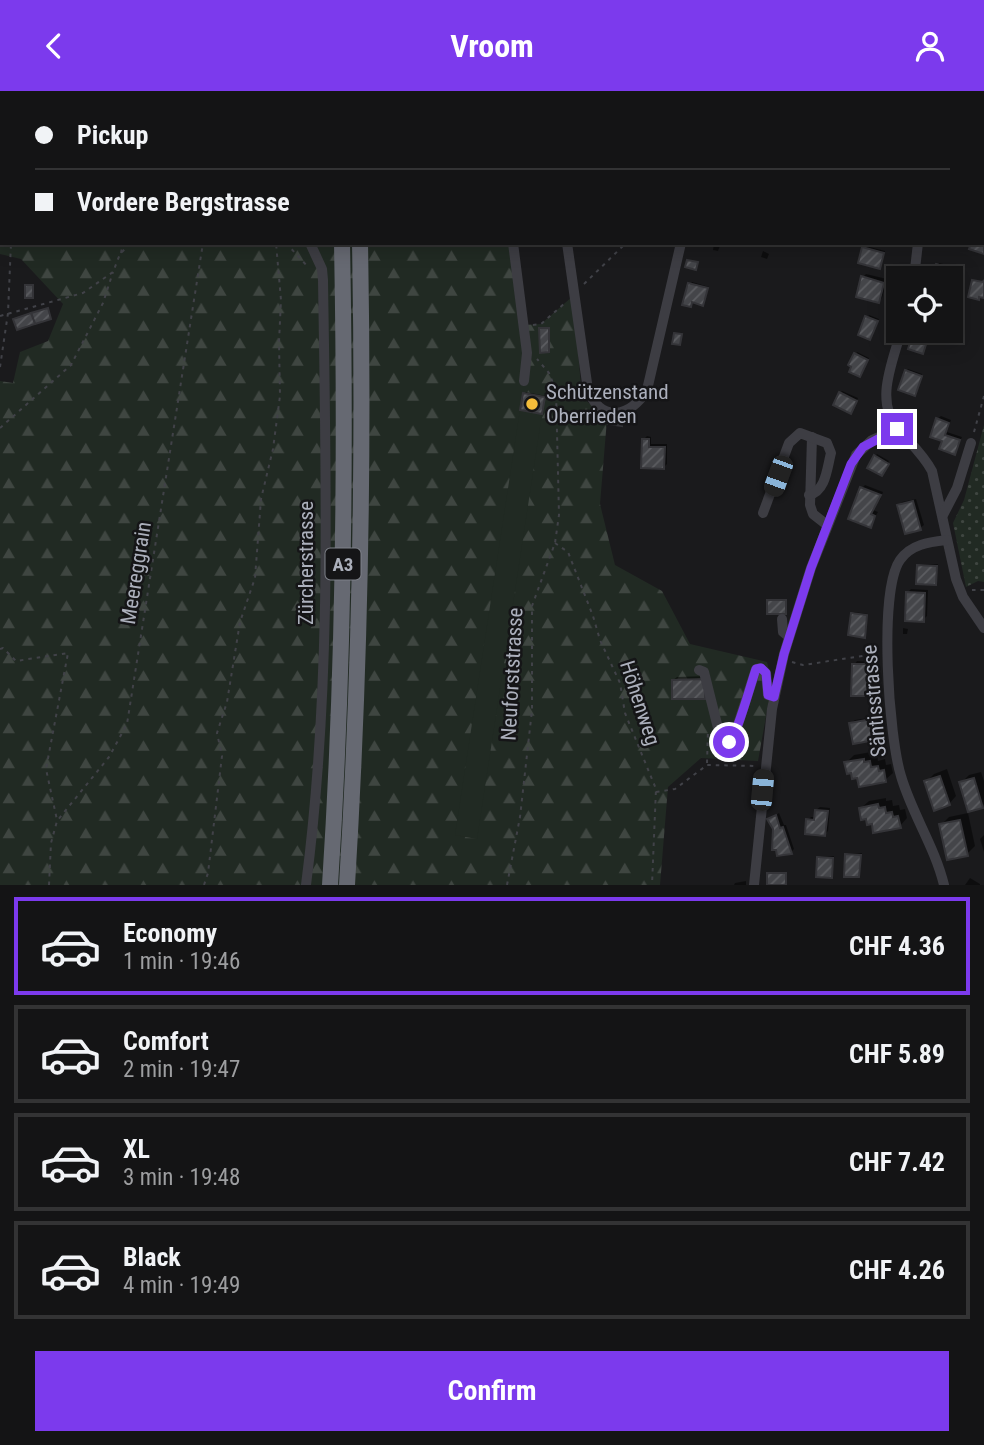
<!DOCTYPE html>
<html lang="en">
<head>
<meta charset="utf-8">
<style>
	body { margin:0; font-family:"Roboto Condensed",sans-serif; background:#1d1d1e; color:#f1f3f6; height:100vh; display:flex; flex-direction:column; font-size:26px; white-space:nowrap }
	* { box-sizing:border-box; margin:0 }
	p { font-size:23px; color:#9d9ea0 }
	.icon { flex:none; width:38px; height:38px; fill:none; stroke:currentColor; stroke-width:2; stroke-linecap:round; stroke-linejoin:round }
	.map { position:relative; height:794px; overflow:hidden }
	.panel { display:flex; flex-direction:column; background:#141415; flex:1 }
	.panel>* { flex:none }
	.banner { position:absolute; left:0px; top:0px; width:985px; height:154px; box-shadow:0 4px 18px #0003,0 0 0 2px #333334; display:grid; align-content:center; height:154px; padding:0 35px; background:#141415 }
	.tools { position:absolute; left:886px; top:175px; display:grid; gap:14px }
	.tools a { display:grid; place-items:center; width:77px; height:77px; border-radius:0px; background:#141415; box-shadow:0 4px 18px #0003,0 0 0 2px #333334; font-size:35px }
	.end { position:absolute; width:32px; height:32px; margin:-16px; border:9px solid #7c3aed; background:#fff; box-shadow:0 0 0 4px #fff }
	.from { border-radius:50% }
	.car { position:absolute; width:21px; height:42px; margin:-21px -10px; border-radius:9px; box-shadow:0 0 5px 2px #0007; background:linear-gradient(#222 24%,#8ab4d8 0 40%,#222 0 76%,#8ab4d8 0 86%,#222 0) }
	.banner b { display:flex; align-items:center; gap:24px; height:66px; font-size:26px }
	.banner b+b { border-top:2px solid #333334 }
	.banner i { width:18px; height:18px; background:#f1f3f6 }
	ul { padding:12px 0 0; list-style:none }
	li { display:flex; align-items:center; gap:21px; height:98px; margin:0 14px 10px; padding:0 21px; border:4px solid #333334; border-radius:0px }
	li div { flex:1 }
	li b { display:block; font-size:26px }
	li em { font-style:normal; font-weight:700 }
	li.current { border-color:#7c3aed }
	li>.icon { width:63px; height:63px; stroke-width:1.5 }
	.action { display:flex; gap:14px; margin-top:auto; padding:14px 35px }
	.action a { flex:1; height:80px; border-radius:0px; background:#7c3aed; color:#fff; font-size:28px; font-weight:700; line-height:80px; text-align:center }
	header { display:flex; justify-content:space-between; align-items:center; height:91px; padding:0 35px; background:#7c3aed; color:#fff; font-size:32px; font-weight:700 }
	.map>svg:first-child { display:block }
	.grass { fill:url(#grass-dots) }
	.forest { fill:url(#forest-firs) }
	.park { fill:#212a23 }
	.shadow { fill:#0007 }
	.building { fill:url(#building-hatch); stroke:#343438; stroke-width:2 }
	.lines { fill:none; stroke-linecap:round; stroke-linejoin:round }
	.path { stroke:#414248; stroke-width:2; stroke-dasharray:3.5 5; stroke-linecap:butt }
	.minor { stroke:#3d3d43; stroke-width:10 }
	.highway { stroke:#666972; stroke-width:16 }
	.route { stroke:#7c3aed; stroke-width:9 }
	.poi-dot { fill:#f4bc3a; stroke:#151517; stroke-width:2.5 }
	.labels { text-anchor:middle; stroke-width:5; stroke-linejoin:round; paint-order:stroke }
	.shield { fill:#151517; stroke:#7f828a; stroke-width:2 }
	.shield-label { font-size:19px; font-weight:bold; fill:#acb0bc }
	.poi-label { font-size:21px; fill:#acb0bc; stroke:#151517; text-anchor:start }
	.street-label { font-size:21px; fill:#acb0bc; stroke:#151517 }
</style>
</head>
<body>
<header><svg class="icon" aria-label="back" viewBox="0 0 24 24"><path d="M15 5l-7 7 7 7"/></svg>Vroom<svg class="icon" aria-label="person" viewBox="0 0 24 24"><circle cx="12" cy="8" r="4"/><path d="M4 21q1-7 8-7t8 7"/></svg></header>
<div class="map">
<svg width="984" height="794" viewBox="0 0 984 794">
	<defs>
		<pattern id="grass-dots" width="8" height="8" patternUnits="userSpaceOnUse" patternTransform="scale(1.75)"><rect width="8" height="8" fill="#212a23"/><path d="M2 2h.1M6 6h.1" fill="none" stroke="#3f4641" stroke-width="1.8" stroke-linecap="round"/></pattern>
		<pattern id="forest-firs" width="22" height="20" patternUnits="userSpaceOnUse" patternTransform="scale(1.75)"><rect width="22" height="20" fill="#212a23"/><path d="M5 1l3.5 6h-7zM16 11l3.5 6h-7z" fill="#3f4641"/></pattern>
		<pattern id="building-hatch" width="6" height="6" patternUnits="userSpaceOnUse" patternTransform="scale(1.75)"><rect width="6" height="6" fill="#444549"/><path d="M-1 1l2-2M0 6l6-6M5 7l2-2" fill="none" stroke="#5c5d61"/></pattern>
	</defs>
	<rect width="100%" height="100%" fill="#1a1a1c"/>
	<polygon class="grass" points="984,334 984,491 978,490 966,496 953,432 964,409"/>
	<polygon class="forest" points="0,0 653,0 2,2 2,152 513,152 524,234 541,233 573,205 582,306 607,328 600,413 615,474 662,500 690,553 767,571 772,592 758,670 701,667 668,696 660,794 0,794 0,290 13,292 20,261 48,250 63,213 21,168 0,163"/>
	<polygon class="park" points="520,319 542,323 477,748 455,744"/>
	<g class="shadow">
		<polygon points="762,0 777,0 778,2 759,2"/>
		<polygon points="820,0 835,0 838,2 819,2"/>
		<polygon points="714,152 721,152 718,160 713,159"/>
		<polygon points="866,155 885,160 880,176 864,157"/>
		<polygon points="763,160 769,163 767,168 761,166"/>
		<polygon points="939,172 947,174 942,187 927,184 930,176 932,174 937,175"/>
		<polygon points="866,183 887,188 882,207 878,211 863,186"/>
		<polygon points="692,191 709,196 703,213 693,210 691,214 690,193"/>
		<polygon points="869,224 879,228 872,245 860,243"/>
		<polygon points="543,236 550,236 550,258 548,260 541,238"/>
		<polygon points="857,261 869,267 862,282 853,275"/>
		<polygon points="908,278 922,283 914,303 906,280"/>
		<polygon points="842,300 858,307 853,319 840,302"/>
		<polygon points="526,301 546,305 542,321 524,303"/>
		<polygon points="941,325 951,329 947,341 962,346 954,362 944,349 937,328"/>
		<polygon points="647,345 651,346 651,353 667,353 667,373 664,376 643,349"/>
		<polygon points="877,363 889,370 883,381 875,365"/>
		<polygon points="865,394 883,401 880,409 876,412 873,419 878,421 870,435 862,397"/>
		<polygon points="916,408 924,434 920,437 899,415 902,411"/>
		<polygon points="920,473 938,473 935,492 918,475"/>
		<polygon points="911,498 928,499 927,525 923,529 908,501"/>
		<polygon points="770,508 787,508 787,520 786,522 768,510"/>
		<polygon points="854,521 868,523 864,545 852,523"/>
		<polygon points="903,537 908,538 907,543 903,543"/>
		<polygon points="857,570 874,571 873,600 870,603 854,574"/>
		<polygon points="708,585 708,603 673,589 677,586"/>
		<polygon points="881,625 884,643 881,647 851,632 855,629"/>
		<polygon points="871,661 872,665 877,664 878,670 885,668 886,674 891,673 893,682 885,689 858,685 846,672 854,664"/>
		<polygon points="947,678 956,705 949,713 926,691 934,683"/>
		<polygon points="981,681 984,690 984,713 982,715 961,692 969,684"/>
		<polygon points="886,707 886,710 892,709 893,715 899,714 900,719 905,718 907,727 900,735 873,731 861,717 869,710"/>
		<polygon points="820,716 830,717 828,740 825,743 808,729 811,726 816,726 816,719"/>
		<polygon points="779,722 784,734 786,734 794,758 791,761 770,728"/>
		<polygon points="968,722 975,755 967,763 941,734 949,726"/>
		<polygon points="984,744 984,761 980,748"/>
		<polygon points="848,762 862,762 859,785 847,764"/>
		<polygon points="821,765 834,765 831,785 819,767"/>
		<polygon points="771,781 787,781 787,794 769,794"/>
		<polygon points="970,787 980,793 980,794 965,794"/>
		<polygon points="746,790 746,794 734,794 735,792"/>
	</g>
	<g class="building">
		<polygon points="984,144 984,163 969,158 971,152 984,152"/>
		<polygon points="862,156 884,162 880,178 858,172"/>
		<polygon points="687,169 698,171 696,179 685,176"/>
		<polygon points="936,173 946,176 942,187 925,185 928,175 934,177"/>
		<polygon points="861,185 884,192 879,212 856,206"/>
		<polygon points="972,189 983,191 984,189 984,207 979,206 979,209 968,206"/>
		<polygon points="688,192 708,197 703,215 692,211 691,216 682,214"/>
		<rect x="25" y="194" width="8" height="13"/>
		<polygon points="48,217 51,228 35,233 31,222"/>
		<polygon points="31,222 35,233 17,239 13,228"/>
		<polygon points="865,225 878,230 870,249 858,244"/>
		<polygon points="539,237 549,237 549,261 540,262"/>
		<polygon points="674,242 682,243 680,254 672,253"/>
		<polygon points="913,242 928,247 923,263 908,258"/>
		<polygon points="854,262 868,269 860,286 849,281 851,276 848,274"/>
		<polygon points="905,279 922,285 915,305 898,299"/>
		<polygon points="839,301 857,310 851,323 833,314"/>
		<polygon points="523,302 545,306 542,323 520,319"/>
		<polygon points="608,327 622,329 622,335 608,333"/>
		<polygon points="936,327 949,332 945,344 960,349 955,364 939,358 942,350 930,346"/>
		<polygon points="642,348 649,348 649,356 665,356 664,378 641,377"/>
		<polygon points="874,364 889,373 882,385 867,377"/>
		<polygon points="860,396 881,404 871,423 875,425 871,437 848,428"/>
		<polygon points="913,410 921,439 905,443 897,414"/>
		<polygon points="917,474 937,475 936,494 916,493"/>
		<polygon points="906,501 925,502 924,531 905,530"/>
		<rect x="767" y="509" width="19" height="14"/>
		<polygon points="851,522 867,524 865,547 848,544"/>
		<polygon points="852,573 871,573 871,605 851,605"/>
		<polygon points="705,588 705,608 672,608 672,589"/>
		<polygon points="878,627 881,648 853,653 849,632"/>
		<polygon points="864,668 864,671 870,670 871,676 878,675 879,680 884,679 886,691 859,696 857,687 852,688 851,682 847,683 844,671"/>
		<polygon points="940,685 950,714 934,720 924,690"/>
		<polygon points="974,687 983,717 968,721 959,691"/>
		<polygon points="878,713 879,717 885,716 886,722 892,721 893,726 898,725 901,737 873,742 872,733 867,734 866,728 861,729 859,717"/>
		<polygon points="815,719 828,720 825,745 805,743 806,728 814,729"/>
		<polygon points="776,724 780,737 783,736 792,763 777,765 776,759 772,759 773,738 767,728"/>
		<polygon points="960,729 968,765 947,769 939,733"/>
		<polygon points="845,763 861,764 859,786 844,786"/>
		<polygon points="817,766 833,767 832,787 816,786"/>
		<rect x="767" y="782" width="19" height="12"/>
	</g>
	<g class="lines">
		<g class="path">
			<polyline points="11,0 15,2"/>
			<polyline points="160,0 160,2"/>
			<polyline points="211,0 212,2"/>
			<polyline points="280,0 281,2"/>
			<polyline points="431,0 436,2"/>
			<polyline points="524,0 525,2"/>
			<polyline points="17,2 17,0"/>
			<polyline points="101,2 102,0"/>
			<polyline points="567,2 568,0"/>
			<polyline points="652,2 653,0"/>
			<polyline points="0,35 2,34"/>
			<polyline points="286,152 309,177"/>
			<polyline points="121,162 123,152"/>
			<polyline points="584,193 626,152"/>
			<polyline points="0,225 83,202 113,181 120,163 131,152"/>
			<polyline points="533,234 541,233 565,212"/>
			<polyline points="0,276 8,222 11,152"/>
			<polyline points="0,337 71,274 103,212 113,181"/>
			<polyline points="974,341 984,305"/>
			<polyline points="555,452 568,461 593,525 600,549 620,592 625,622 656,698 652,794"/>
			<polyline points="972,499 984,499"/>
			<polyline points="0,558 3,557 16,570 68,562 46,678 57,729"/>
			<polyline points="792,571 803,574 876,563"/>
			<polyline points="707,672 708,639"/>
			<polyline points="656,701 675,698 707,674 756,675"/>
			<polyline points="49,794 51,752 57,730 109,666 127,633 203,152"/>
			<polyline points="204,794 208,782 222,665 217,642 227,611 240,531 255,487 261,408 273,358 280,305 279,251 281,209 276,152"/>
			<polyline points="507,794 520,726 532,619 532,515 555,452 559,424 556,300 549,282 537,268"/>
		</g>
		<g class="minor">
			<polyline points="503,0 504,2"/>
			<polyline points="732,0 733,2"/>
			<polyline points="912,0 912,2"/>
			<polyline points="313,2 313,0"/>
			<polyline points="416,2 416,0"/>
			<polyline points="805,2 806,0"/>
			<polyline points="977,2 977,0"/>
			<polyline points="513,152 527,262 524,290"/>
			<path d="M567,152L588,299C602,333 630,326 647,299L681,152"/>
			<polyline points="914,187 918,152"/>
			<path d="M901,240C893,271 874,310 898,338C911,353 923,363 932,380L956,488L963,506L984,537"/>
			<polyline points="812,346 810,414 813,423 827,434"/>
			<path d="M763,422L789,352L800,342L827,352L831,362C827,377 826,400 809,404"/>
			<polyline points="943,424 957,397 971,352"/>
			<polyline points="782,528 783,541 789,546"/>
			<polyline points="699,579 704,581 719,641 724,650 733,649 756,578 760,577 766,582 768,604 774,606"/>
			<path d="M306,794C332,593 326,391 323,189L322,178L310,152"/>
			<polyline points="754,794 772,618 784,563 811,477 856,364 872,349 897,338"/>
			<path d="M944,794C935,756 912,723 901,685C889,647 878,501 900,469C911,453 930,451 947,449"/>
		</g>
		<g class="highway">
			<polyline points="339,0 339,2"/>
			<polyline points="356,0 356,2"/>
			<path d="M330,794C344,580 346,366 342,152"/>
			<path d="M347,794C360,580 364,366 360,152"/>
		</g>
	</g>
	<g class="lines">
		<path class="route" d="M729,651C737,645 751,592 756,578L761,577L766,582L768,604L774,606L784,563L811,477L851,373L863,356L897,338"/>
	</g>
	<circle class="poi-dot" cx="532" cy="313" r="7"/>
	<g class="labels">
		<rect class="shield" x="325.5" y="457.5" width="35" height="31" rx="5"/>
		<g class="shield-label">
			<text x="343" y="480">A3</text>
		</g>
		<g class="poi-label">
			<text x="546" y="308">Schützenstand<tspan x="546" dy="24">Oberrieden</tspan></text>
		</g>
		<g class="street-label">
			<text transform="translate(306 472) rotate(-90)" y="7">Zürcherstrasse</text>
			<text transform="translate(136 482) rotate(-81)" y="7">Meereggrain</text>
			<text transform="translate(512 583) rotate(-87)" y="7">Neuforststrasse</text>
			<text transform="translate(874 610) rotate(-95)" y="7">Säntisstrasse</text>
			<text transform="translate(640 612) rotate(72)" y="7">Höhenweg</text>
		</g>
	</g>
</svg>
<div class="tools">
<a><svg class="icon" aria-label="locate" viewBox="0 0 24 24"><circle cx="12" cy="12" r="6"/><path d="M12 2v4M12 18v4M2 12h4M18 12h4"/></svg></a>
</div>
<i class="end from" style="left:729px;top:651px"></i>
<i class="end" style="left:897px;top:338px"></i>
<i class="car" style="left:778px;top:385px;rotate:200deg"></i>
<i class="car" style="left:762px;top:699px;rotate:5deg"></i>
<div class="banner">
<b><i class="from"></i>Pickup</b>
<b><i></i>Vordere Bergstrasse</b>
</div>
</div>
<section class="panel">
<ul>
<li class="current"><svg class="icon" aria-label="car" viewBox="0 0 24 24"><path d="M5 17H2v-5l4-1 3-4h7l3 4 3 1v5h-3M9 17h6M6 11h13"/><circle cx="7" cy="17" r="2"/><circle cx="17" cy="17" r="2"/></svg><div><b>Economy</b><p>1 min · 19:46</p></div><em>CHF 4.36</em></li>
<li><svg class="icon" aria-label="car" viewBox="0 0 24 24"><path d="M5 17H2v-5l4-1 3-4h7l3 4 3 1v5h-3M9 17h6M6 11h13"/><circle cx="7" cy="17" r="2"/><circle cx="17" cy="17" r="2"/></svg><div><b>Comfort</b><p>2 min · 19:47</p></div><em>CHF 5.89</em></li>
<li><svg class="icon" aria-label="car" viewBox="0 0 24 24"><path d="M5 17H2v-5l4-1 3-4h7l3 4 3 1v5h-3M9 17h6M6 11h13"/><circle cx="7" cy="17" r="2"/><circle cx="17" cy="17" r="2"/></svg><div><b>XL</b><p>3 min · 19:48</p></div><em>CHF 7.42</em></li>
<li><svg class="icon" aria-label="car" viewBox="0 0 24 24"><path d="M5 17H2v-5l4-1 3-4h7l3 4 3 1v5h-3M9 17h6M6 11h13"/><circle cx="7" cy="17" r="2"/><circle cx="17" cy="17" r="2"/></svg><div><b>Black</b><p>4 min · 19:49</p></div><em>CHF 4.26</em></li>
</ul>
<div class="action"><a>Confirm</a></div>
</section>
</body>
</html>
